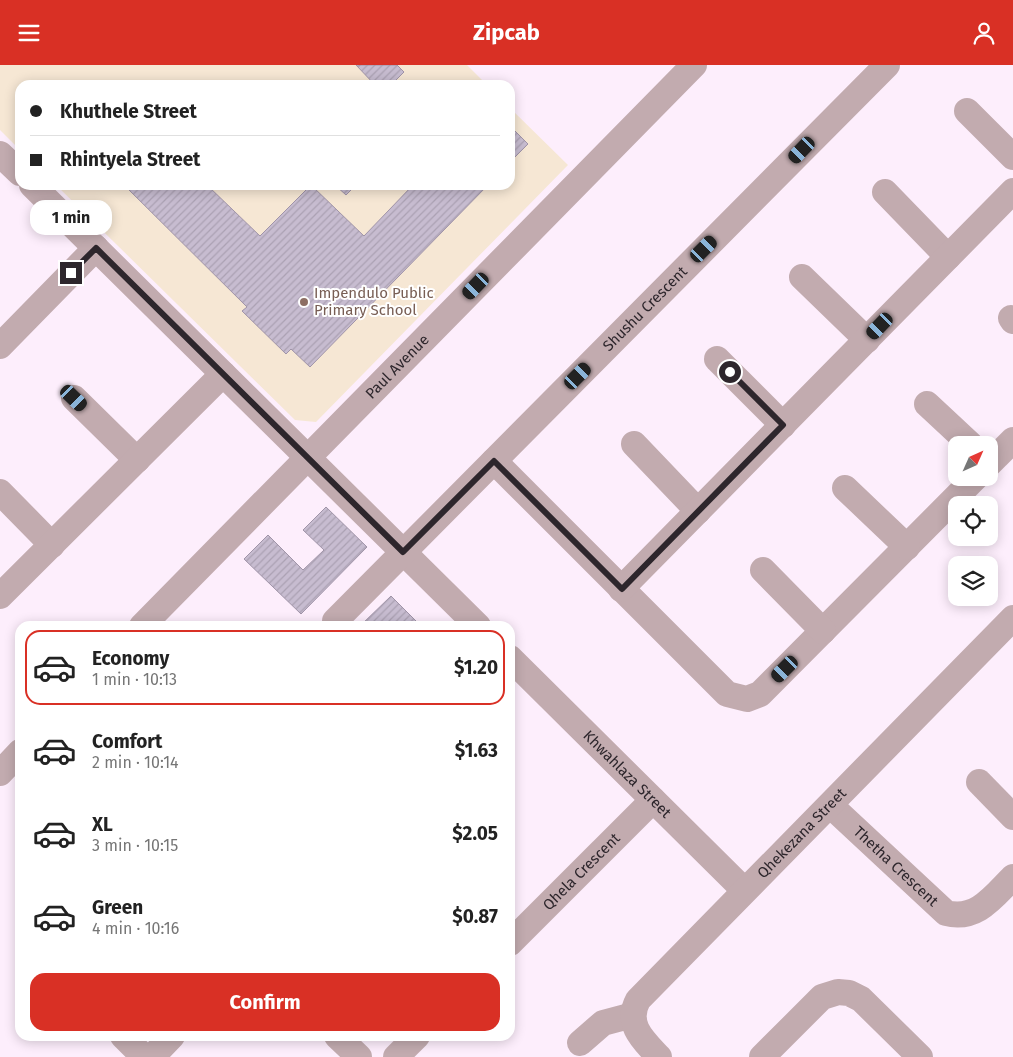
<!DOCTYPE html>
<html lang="en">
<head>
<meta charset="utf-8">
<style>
	body { margin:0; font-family:"Fira Sans",sans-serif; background:#f6f6f6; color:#222; height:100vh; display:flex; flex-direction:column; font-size:19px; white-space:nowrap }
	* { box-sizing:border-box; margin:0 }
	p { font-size:16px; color:#767676 }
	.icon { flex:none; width:28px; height:28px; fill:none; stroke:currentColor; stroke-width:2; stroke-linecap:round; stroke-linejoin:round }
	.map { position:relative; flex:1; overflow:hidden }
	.details { position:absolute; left:15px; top:556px; width:500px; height:420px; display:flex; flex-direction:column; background:#fff; border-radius:15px; box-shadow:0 2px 12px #0003 }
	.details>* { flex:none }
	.guide { position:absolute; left:15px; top:15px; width:500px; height:110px; border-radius:15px; box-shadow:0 2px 12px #0003; display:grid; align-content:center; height:110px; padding:0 15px; background:#fff }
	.needle { width:32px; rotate:45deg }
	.fabs { position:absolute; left:948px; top:371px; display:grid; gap:10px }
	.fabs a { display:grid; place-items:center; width:50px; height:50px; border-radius:10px; background:#fff; box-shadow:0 2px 12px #0003; font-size:25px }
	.end { position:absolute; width:22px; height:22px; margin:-11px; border:6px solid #2d262c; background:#fff; box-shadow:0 0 0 2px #fff }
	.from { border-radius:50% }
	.bubble { position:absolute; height:35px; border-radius:15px; background:#fff; box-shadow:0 2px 12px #0003; font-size:16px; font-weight:700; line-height:35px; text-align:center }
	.car { position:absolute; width:15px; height:30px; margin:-15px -8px; border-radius:6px; box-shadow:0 0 4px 1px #0007; background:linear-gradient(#222 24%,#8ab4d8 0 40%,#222 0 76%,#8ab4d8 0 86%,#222 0) }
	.guide b { display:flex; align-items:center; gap:18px; height:48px; font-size:19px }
	.guide b+b { border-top:1px solid #e0e0e0 }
	.guide i { width:12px; height:12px; background:#222 }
	ul { padding:9px 0 0; list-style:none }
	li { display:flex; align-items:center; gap:15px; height:75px; margin:0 10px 8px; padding:0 5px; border:2px solid transparent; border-radius:15px }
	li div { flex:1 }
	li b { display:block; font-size:19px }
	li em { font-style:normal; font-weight:700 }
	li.current { border-color:#d93025 }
	li>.icon { width:45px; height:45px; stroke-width:1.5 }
	.primary-button { display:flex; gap:10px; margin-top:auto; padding:10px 15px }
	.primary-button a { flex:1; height:58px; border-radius:15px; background:#d93025; color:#fff; font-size:20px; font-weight:700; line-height:58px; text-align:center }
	header { display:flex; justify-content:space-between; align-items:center; height:65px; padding:0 15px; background:#d93025; color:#fff; font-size:22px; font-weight:700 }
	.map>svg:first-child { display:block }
	.education { fill:#f6e7d4 }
	.building { fill:url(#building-hatch); stroke:#a094a8 }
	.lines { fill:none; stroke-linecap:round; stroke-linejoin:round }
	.minor { stroke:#c2abaf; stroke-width:26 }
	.route { stroke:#2d262c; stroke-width:6 }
	.education-dot { fill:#8d6e63; stroke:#fff; stroke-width:2 }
	.labels { text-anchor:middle; stroke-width:4; stroke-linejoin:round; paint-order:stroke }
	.education-label { font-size:15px; fill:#785e54; stroke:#fff; text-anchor:start }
	.street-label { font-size:15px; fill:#2d262c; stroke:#fff }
</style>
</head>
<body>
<header><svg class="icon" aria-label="menu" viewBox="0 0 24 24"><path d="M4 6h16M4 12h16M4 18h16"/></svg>Zipcab<svg class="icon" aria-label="person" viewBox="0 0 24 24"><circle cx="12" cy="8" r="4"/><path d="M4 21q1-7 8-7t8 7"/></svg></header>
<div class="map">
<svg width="1013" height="992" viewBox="0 0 1013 992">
	<defs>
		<pattern id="building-hatch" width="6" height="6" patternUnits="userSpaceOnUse" patternTransform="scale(1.25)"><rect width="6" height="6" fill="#c7bcd0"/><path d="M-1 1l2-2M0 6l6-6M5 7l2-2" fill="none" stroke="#aba1b3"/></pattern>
	</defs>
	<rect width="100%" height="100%" fill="#fdeefc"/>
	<g class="education">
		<polygon points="0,0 467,0 487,20 20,20 20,85 0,65"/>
		<polygon points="510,43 568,100 316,357 295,355 56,120 510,120"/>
	</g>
	<g class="building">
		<polygon points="356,0 397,0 404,7 391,20 375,20"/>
		<polygon points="513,64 528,79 510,97 510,68"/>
		<polygon points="124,120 207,120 260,171 311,120 364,171 413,120 488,120 310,302 291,284 286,289 242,246 247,242"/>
		<polygon points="335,120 356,120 346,130"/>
		<polygon points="326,442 367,482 301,549 244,494 268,470 303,505 324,485 303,465"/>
		<polygon points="391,531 421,561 360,561"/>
	</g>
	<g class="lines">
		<g class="minor">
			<polyline points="967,46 1013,92"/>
			<polyline points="0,89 20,108"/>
			<polyline points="32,120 478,561"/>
			<polyline points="885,127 948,192"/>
			<polyline points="802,212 867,275"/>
			<polyline points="1011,253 1013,256"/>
			<polyline points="0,281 96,183"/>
			<polyline points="717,294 783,360"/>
			<polyline points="74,333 137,395"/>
			<polyline points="927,339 971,380"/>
			<polyline points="634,379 698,446"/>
			<polyline points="494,396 727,629 747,634 760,629 976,412"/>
			<polyline points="989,399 1013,375"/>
			<polyline points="845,423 907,482"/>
			<polyline points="0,427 52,480"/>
			<polyline points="763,505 823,566"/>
			<polyline points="621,524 1013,126"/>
			<polyline points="0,531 223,309"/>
			<path id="s1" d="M335,556L887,0"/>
			<path id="s2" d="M142,561L694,0"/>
			<path id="s3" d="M510,593L744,825"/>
			<polyline points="0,708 20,687"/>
			<polyline points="979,717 1013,752"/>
			<path id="s4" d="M830,740L946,848C977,856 994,831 1013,812"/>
			<path id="s5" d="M510,878L653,735"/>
			<polyline points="123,971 144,992"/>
			<polyline points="337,971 359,992"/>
			<polyline points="580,978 603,958 633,950"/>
			<polyline points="152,992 172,971"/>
			<polyline points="396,992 417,971"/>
			<path id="s6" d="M659,992C643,975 625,959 638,935L1013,553"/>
			<polyline points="762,992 822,932 838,927 849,928 861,934 920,992"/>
		</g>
	</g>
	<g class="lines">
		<polyline class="route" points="71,208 96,183 403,487 494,396 622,524 783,360 730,307"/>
	</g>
	<circle class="education-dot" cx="304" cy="237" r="5"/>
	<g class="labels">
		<g class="education-label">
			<text x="314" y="233">Impendulo Public<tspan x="314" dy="17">Primary School</tspan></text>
		</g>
		<g class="street-label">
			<text dy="5" stroke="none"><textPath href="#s1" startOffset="440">Shushu Crescent</textPath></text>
			<text dy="5" stroke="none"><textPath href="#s2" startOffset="364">Paul Avenue</textPath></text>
			<text dy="5" stroke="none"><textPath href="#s3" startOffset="165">Khwahlaza Street</textPath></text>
			<text dy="5" stroke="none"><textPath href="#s6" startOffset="300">Qhekezana Street</textPath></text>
			<text dy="5" stroke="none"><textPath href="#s4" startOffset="90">Thetha Crescent</textPath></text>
			<text dy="5" stroke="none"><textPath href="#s5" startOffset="101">Qhela Crescent</textPath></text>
		</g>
	</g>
</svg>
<div class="fabs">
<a><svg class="needle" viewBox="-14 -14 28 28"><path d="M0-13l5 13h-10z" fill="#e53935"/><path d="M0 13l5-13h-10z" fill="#767676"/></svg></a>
<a><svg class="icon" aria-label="locate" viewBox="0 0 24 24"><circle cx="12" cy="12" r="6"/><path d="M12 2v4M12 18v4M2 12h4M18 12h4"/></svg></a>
<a><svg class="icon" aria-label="layers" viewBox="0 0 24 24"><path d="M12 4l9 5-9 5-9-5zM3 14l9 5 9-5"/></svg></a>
</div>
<i class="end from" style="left:730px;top:307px"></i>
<i class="end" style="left:71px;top:208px"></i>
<div class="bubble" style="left:30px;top:135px;width:82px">1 min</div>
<i class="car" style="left:802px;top:85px;rotate:224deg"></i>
<i class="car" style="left:704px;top:184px;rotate:45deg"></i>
<i class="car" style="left:476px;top:221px;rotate:224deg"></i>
<i class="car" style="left:880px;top:261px;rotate:224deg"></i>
<i class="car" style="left:578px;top:311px;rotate:45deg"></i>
<i class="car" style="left:74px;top:333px;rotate:134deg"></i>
<i class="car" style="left:785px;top:604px;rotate:225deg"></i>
<div class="guide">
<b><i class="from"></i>Khuthele Street</b>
<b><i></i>Rhintyela Street</b>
</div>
<section class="details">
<ul>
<li class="current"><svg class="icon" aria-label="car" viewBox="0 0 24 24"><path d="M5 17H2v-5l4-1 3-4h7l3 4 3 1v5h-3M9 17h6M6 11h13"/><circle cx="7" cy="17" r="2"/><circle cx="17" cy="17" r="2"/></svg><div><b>Economy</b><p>1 min · 10:13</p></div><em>$1.20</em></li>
<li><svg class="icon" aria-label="car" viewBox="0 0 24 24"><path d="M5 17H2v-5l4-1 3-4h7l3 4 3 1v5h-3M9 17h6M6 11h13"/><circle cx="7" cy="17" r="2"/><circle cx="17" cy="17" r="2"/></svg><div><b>Comfort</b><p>2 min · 10:14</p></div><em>$1.63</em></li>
<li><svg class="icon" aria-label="car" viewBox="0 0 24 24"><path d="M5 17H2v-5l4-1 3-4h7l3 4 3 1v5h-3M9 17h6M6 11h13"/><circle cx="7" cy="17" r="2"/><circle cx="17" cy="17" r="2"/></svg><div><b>XL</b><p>3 min · 10:15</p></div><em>$2.05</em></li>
<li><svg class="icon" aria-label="car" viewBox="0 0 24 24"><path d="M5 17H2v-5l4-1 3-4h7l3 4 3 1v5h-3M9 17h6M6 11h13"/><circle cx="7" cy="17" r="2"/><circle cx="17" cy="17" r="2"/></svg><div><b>Green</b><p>4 min · 10:16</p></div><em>$0.87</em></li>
</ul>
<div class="primary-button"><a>Confirm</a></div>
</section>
</div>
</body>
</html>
